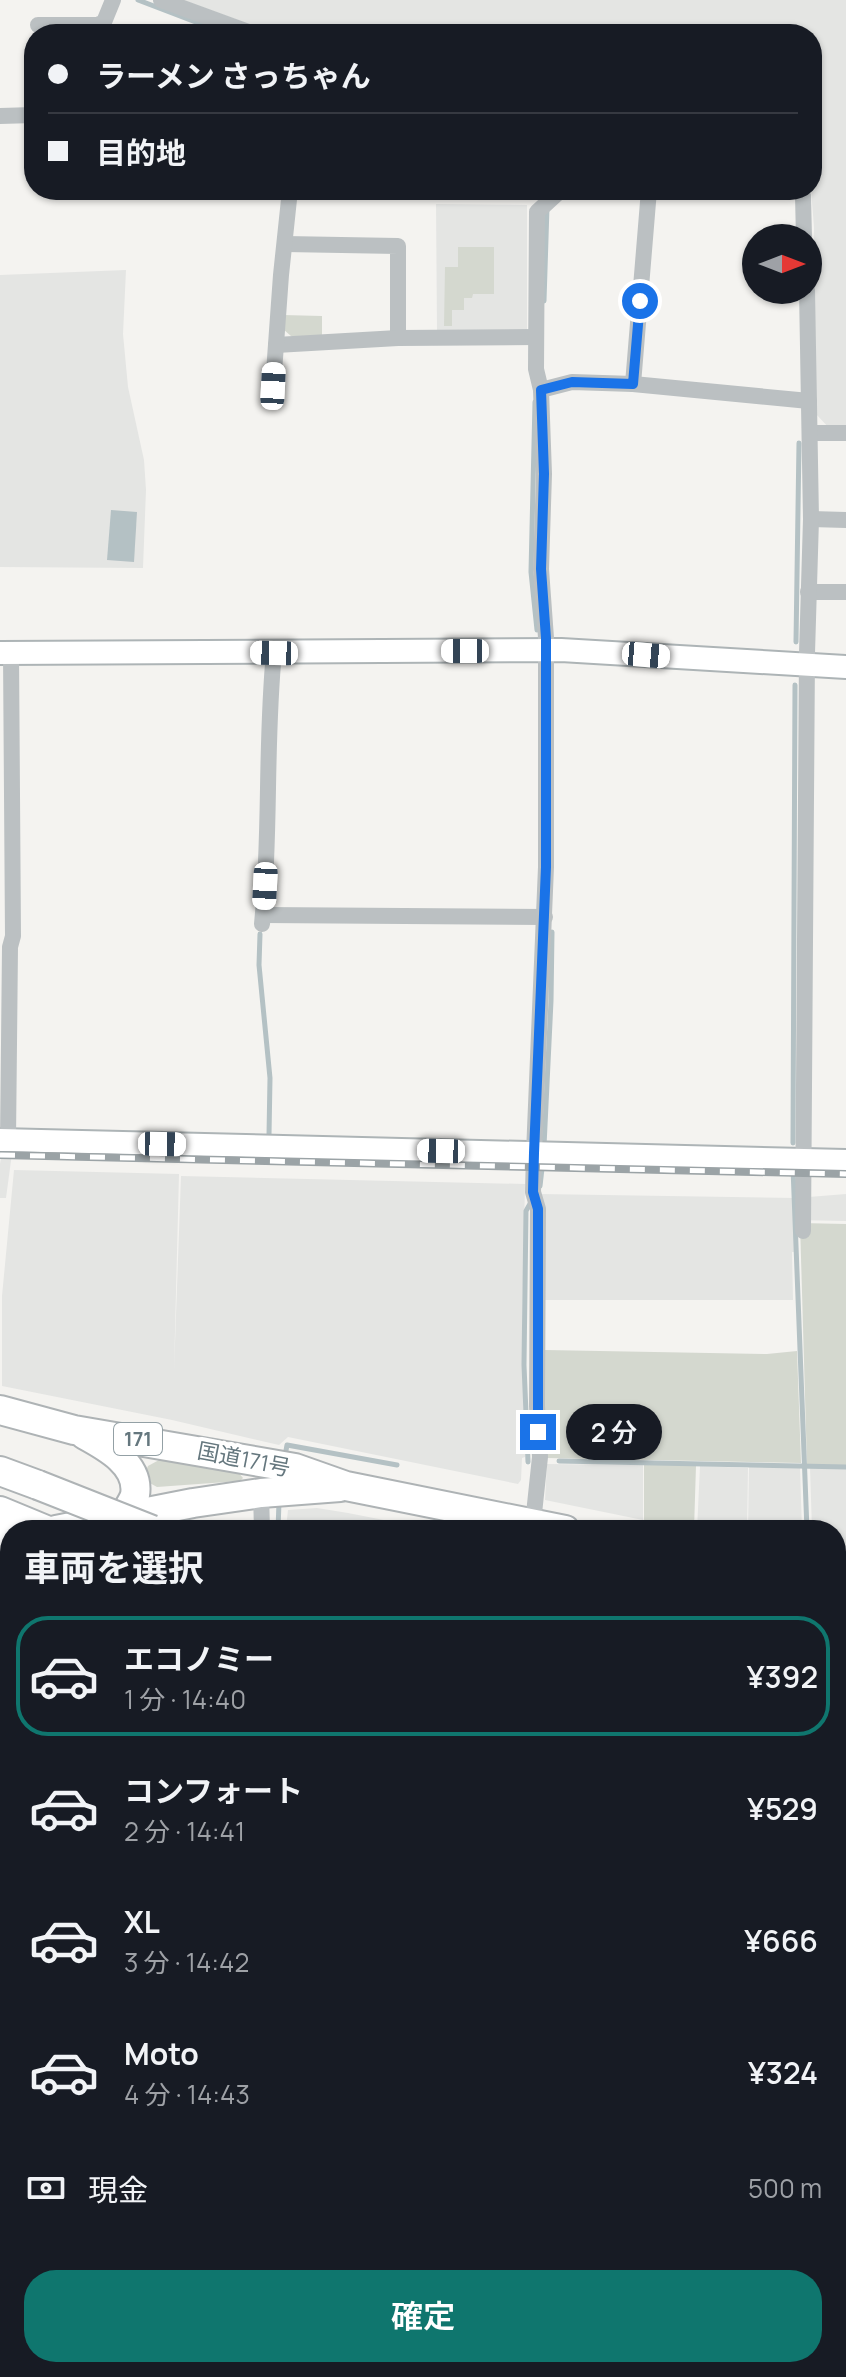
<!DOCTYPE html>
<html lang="ja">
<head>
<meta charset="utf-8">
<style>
	body { margin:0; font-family:Manrope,"Noto Sans JP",sans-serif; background:#242831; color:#f1f3f6; height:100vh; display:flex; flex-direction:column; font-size:30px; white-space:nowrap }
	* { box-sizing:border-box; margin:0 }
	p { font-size:26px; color:#9ea1a6 }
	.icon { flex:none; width:44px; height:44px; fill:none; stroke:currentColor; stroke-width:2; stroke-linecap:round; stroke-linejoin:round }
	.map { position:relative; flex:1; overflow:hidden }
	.drawer { position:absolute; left:0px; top:1520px; width:846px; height:858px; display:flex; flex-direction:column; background:#171b24; border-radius:32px 32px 0 0; box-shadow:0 2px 6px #0004 }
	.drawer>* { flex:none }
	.guide { position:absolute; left:24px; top:24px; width:798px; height:176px; border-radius:32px; box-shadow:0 2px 6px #0004; display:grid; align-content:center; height:176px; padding:0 24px; background:#171b24 }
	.needle { width:52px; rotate:90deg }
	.buttons { position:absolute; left:742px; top:224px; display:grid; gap:16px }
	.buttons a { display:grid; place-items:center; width:80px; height:80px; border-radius:50%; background:#171b24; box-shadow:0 2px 6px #0004; font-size:40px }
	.end { position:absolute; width:36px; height:36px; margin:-18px; border:10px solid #1a73e8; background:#fff; box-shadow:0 0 0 4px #fff }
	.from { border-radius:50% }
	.bubble { position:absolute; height:56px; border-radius:28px; background:#171b24; box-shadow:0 2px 6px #0004; font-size:26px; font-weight:600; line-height:56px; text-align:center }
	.car { position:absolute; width:24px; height:48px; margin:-24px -12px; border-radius:10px; box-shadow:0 0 6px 2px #0007; background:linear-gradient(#fff 24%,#345 0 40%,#fff 0 76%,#345 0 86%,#fff 0) }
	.guide b { display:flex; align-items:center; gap:28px; height:76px; font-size:30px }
	.guide b+b { border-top:2px solid #363941 }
	.guide i { width:20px; height:20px; background:#f1f3f6 }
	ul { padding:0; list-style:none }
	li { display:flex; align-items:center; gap:24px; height:120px; margin:0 16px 12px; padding:0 8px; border:4px solid transparent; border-radius:32px }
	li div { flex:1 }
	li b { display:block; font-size:30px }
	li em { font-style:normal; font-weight:600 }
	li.on { border-color:#0f766e }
	li>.icon { width:72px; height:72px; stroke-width:1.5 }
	h2 { padding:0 24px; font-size:36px; line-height:96px }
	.pay { display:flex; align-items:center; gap:20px; height:88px; padding:0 24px; font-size:30px }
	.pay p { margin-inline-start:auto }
	.button { display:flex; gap:16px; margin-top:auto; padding:16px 24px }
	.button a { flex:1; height:92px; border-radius:32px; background:#0f766e; color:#fff; font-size:32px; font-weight:600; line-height:92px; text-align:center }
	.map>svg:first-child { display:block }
	.built { fill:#e4e5e3 }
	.green { fill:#d4d8cf }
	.water { fill:#b4c1c4 }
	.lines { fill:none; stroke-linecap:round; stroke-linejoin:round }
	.stream { stroke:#b4c1c4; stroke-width:5 }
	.secondary-casing { stroke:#adb4b6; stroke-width:26 }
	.highway-casing { stroke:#aeb3b5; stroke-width:32 }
	.street { stroke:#bbc0c2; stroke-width:16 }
	.secondary { stroke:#fff; stroke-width:22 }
	.highway { stroke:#fff; stroke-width:28 }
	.rail-casing { stroke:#9ba3a6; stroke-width:8 }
	.rail { stroke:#fff; stroke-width:5; stroke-dasharray:15; stroke-linecap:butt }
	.highway-bridge-casing { stroke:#aeb3b5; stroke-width:32; stroke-linecap:butt }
	.highway-bridge { stroke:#fff; stroke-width:28 }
	.route { stroke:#1a73e8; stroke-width:10 }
	.labels { text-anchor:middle; stroke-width:8; stroke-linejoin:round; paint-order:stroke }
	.shield { fill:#fff; stroke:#93a0a5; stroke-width:2 }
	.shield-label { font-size:20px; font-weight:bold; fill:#65777e }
	.street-label { font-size:22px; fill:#65777e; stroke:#fff }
</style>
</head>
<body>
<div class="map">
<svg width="846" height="2377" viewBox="0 0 846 2377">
	<rect width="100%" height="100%" fill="#f4f3f0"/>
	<g class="built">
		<polygon points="183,0 846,0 846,427 829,428 816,414 814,227 811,190 812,34 277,34"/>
		<polygon points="436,204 527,205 527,331 437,331"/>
		<polygon points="126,270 123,334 128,387 144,460 146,490 143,568 0,567 0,275"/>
		<polygon points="3,1146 13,1146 6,1198 0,1198 0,1164"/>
		<polygon points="14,1170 179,1174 174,1371 181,1176 525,1184 522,1327 525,1457 522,1458 521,1480 518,1484 288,1437 279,1445 172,1420 2,1386 2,1296"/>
		<polygon points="540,1194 796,1198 846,1194 846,1221 794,1220 794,1252 792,1252 793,1300 543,1300"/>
		<polygon points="547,1464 643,1465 643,1520 545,1500"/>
		<polygon points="700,1466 748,1468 747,1530 697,1530"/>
		<polygon points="749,1466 800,1468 802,1530 748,1530"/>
		<polygon points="810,1467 846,1468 846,1562 836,1560 836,1530 812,1530"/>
		<polygon points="317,1508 348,1513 435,1530 291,1530 286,1528 288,1510"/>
		<polygon points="0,1602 10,1602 10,1721 0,1720"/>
		<polygon points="836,1612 846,1614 846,1696 836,1700"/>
		<polygon points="846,1714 846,1800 839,1801 836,1801 836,1718"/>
		<polygon points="836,2057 846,2059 846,2260 836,2260"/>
		<polygon points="836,2268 846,2268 846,2377 756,2377 759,2368 836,2368"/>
		<polygon points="307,2368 544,2368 545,2376 429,2371"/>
		<polygon points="594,2368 757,2368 753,2377 564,2377 564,2370"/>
	</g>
	<g class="green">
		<polygon points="458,247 494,247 494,294 473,294 472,298 464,298 464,310 452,310 452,326 444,326 445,267 458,267"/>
		<polygon points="283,315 322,316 322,336 291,336 283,329"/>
		<polygon points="800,1223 846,1224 846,1466 807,1465"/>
		<polygon points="545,1350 767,1354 797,1351 801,1463 547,1458 544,1403"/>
		<polygon points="159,1460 238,1472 243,1478 240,1481 157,1487 148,1482 145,1473 148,1466"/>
		<polygon points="644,1463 696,1465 694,1530 644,1520"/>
		<polygon points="0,1742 10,1743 10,1860 0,1860"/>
	</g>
	<polygon class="water" points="111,510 137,512 134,562 107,560"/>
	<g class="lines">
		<g class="stream">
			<polyline points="138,0 227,34"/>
			<polyline points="544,301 547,207"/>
			<polyline points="535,402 531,572 537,630"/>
			<polyline points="796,642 799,443"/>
			<polyline points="260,934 259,965 270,1078 269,1135"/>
			<polyline points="793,1143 795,685"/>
			<polyline points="544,1146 551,1001 552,932"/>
			<polyline points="793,1168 807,1530"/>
			<polyline points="540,1186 543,1160"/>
			<polyline points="285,1456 287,1445 397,1465"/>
			<polyline points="559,1461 846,1467"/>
			<polyline points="528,1462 524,1365 526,1211 531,1202"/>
			<polyline points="278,1530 279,1502"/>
			<polyline points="836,1708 846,1705"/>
			<polyline points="0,1728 10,1728"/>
			<polyline points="836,2266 846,2266"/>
		</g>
		<g class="secondary-casing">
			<g id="secondary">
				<polyline points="0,653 561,650 846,667"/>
				<polyline points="0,1140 846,1161"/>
				<polyline points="836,1989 846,2008"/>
			</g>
		</g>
		<g class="highway-casing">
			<g id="highway">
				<polyline points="0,1410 74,1430 295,1468 346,1486 565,1530"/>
				<path d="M85,1435C107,1447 140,1465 135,1495C133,1502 127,1510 123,1517"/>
				<polyline points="0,1471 38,1485"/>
				<polyline points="0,1511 46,1530"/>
				<polyline points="56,1530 193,1503 261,1493 340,1487"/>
				<polyline points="0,1540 10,1539"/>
				<polyline points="836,1587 846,1589"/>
				<polyline points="836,1871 846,1877"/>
				<polyline points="836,1919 846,1926"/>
			</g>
		</g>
		<g class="street">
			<polyline points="161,0 254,34"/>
			<polyline points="38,25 97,25 104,22 113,0"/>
			<polyline points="0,116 34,115"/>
			<polyline points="799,190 803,196 804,238"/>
			<polyline points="285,244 398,246 398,338"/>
			<polyline points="276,345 398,338 536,337"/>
			<polyline points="633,384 649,190"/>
			<polyline points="273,386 281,275 290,190"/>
			<polyline points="541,390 536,369 537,212 561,190"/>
			<polyline points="811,433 846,433"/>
			<polyline points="811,519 846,520"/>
			<polyline points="808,592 846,592"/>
			<polyline points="263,915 545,917"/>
			<path d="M262,924C271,834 265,743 274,653"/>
			<polyline points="8,1140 10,947 13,936 11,653"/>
			<polyline points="803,1231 807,653 811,519 807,290"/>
			<polyline points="261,1493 262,1530"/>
			<polyline points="533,1523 540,1457 537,1406 538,1209 533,1192 534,1153 546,867 546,638 541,569 544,474 541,390 572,382 633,384 809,401"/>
			<polyline points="0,1738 10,1738"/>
			<polyline points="836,1815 846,1821"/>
			<polyline points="0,1865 10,1865"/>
			<polyline points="836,1952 846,1957"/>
			<polyline points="836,2045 846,2045"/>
			<polyline points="9,2246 7,2001 10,1990"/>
			<polyline points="553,2368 553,2377"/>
			<polyline points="3,2377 5,2246"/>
			<polyline points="63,2377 63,2368"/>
			<polyline points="122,2377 123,2368"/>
			<polyline points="181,2377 181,2368"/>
			<polyline points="235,2377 235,2368"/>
		</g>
		<use href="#secondary" class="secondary"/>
		<use href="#highway" class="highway"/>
		<g class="rail-casing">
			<polyline id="rail" points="0,1155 846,1174"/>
		</g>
		<use href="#rail" class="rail"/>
		<g class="highway-bridge-casing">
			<polyline id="highway-bridge" points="38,1485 152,1530"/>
		</g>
		<use href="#highway-bridge" class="highway-bridge"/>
	</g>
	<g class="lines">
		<polyline class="route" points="538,1432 538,1209 533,1192 534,1153 546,867 546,638 541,569 544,474 541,390 572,382 633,384 640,301"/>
	</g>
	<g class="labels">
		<rect class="shield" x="114" y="1423" width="48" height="32" rx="6"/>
		<g class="shield-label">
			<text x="138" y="1446">171</text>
		</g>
		<g class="street-label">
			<text transform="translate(244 1459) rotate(11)" y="8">国道171号</text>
		</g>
	</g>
</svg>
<div class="buttons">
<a><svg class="needle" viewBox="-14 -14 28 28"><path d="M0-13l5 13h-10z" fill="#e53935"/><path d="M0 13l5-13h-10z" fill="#9ea1a6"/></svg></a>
</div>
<i class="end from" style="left:640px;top:301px"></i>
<i class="end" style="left:538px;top:1432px"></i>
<div class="bubble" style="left:566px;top:1404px;width:96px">2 分</div>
<i class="car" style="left:273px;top:386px;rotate:3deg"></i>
<i class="car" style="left:465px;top:651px;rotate:270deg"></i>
<i class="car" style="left:274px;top:653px;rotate:271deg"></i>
<i class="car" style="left:646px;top:655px;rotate:95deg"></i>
<i class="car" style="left:265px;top:886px;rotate:183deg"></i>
<i class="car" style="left:162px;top:1144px;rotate:91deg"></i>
<i class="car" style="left:441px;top:1151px;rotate:271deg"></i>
<div class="guide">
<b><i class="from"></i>ラーメン さっちゃん</b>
<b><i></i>目的地</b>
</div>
<section class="drawer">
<h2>車両を選択</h2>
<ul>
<li class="on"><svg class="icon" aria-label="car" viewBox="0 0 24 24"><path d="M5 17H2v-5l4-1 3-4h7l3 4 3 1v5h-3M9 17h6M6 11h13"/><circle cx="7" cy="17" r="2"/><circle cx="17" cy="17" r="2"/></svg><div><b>エコノミー</b><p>1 分 · 14:40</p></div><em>¥392</em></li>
<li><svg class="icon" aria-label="car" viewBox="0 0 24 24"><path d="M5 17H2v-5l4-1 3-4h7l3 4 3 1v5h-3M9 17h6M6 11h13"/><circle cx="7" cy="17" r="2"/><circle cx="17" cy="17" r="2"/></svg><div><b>コンフォート</b><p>2 分 · 14:41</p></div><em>¥529</em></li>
<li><svg class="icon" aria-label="car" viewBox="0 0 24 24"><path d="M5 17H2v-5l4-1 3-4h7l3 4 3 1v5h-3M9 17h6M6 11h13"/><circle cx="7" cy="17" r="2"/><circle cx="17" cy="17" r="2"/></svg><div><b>XL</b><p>3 分 · 14:42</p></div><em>¥666</em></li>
<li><svg class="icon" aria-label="car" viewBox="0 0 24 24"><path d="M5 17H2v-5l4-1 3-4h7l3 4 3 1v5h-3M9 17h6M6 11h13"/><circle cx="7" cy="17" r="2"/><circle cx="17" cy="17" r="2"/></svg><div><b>Moto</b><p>4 分 · 14:43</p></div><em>¥324</em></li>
</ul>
<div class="pay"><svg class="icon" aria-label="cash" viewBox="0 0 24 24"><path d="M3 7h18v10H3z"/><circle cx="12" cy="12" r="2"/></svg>現金<p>500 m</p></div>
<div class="button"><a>確定</a></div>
</section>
</div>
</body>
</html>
